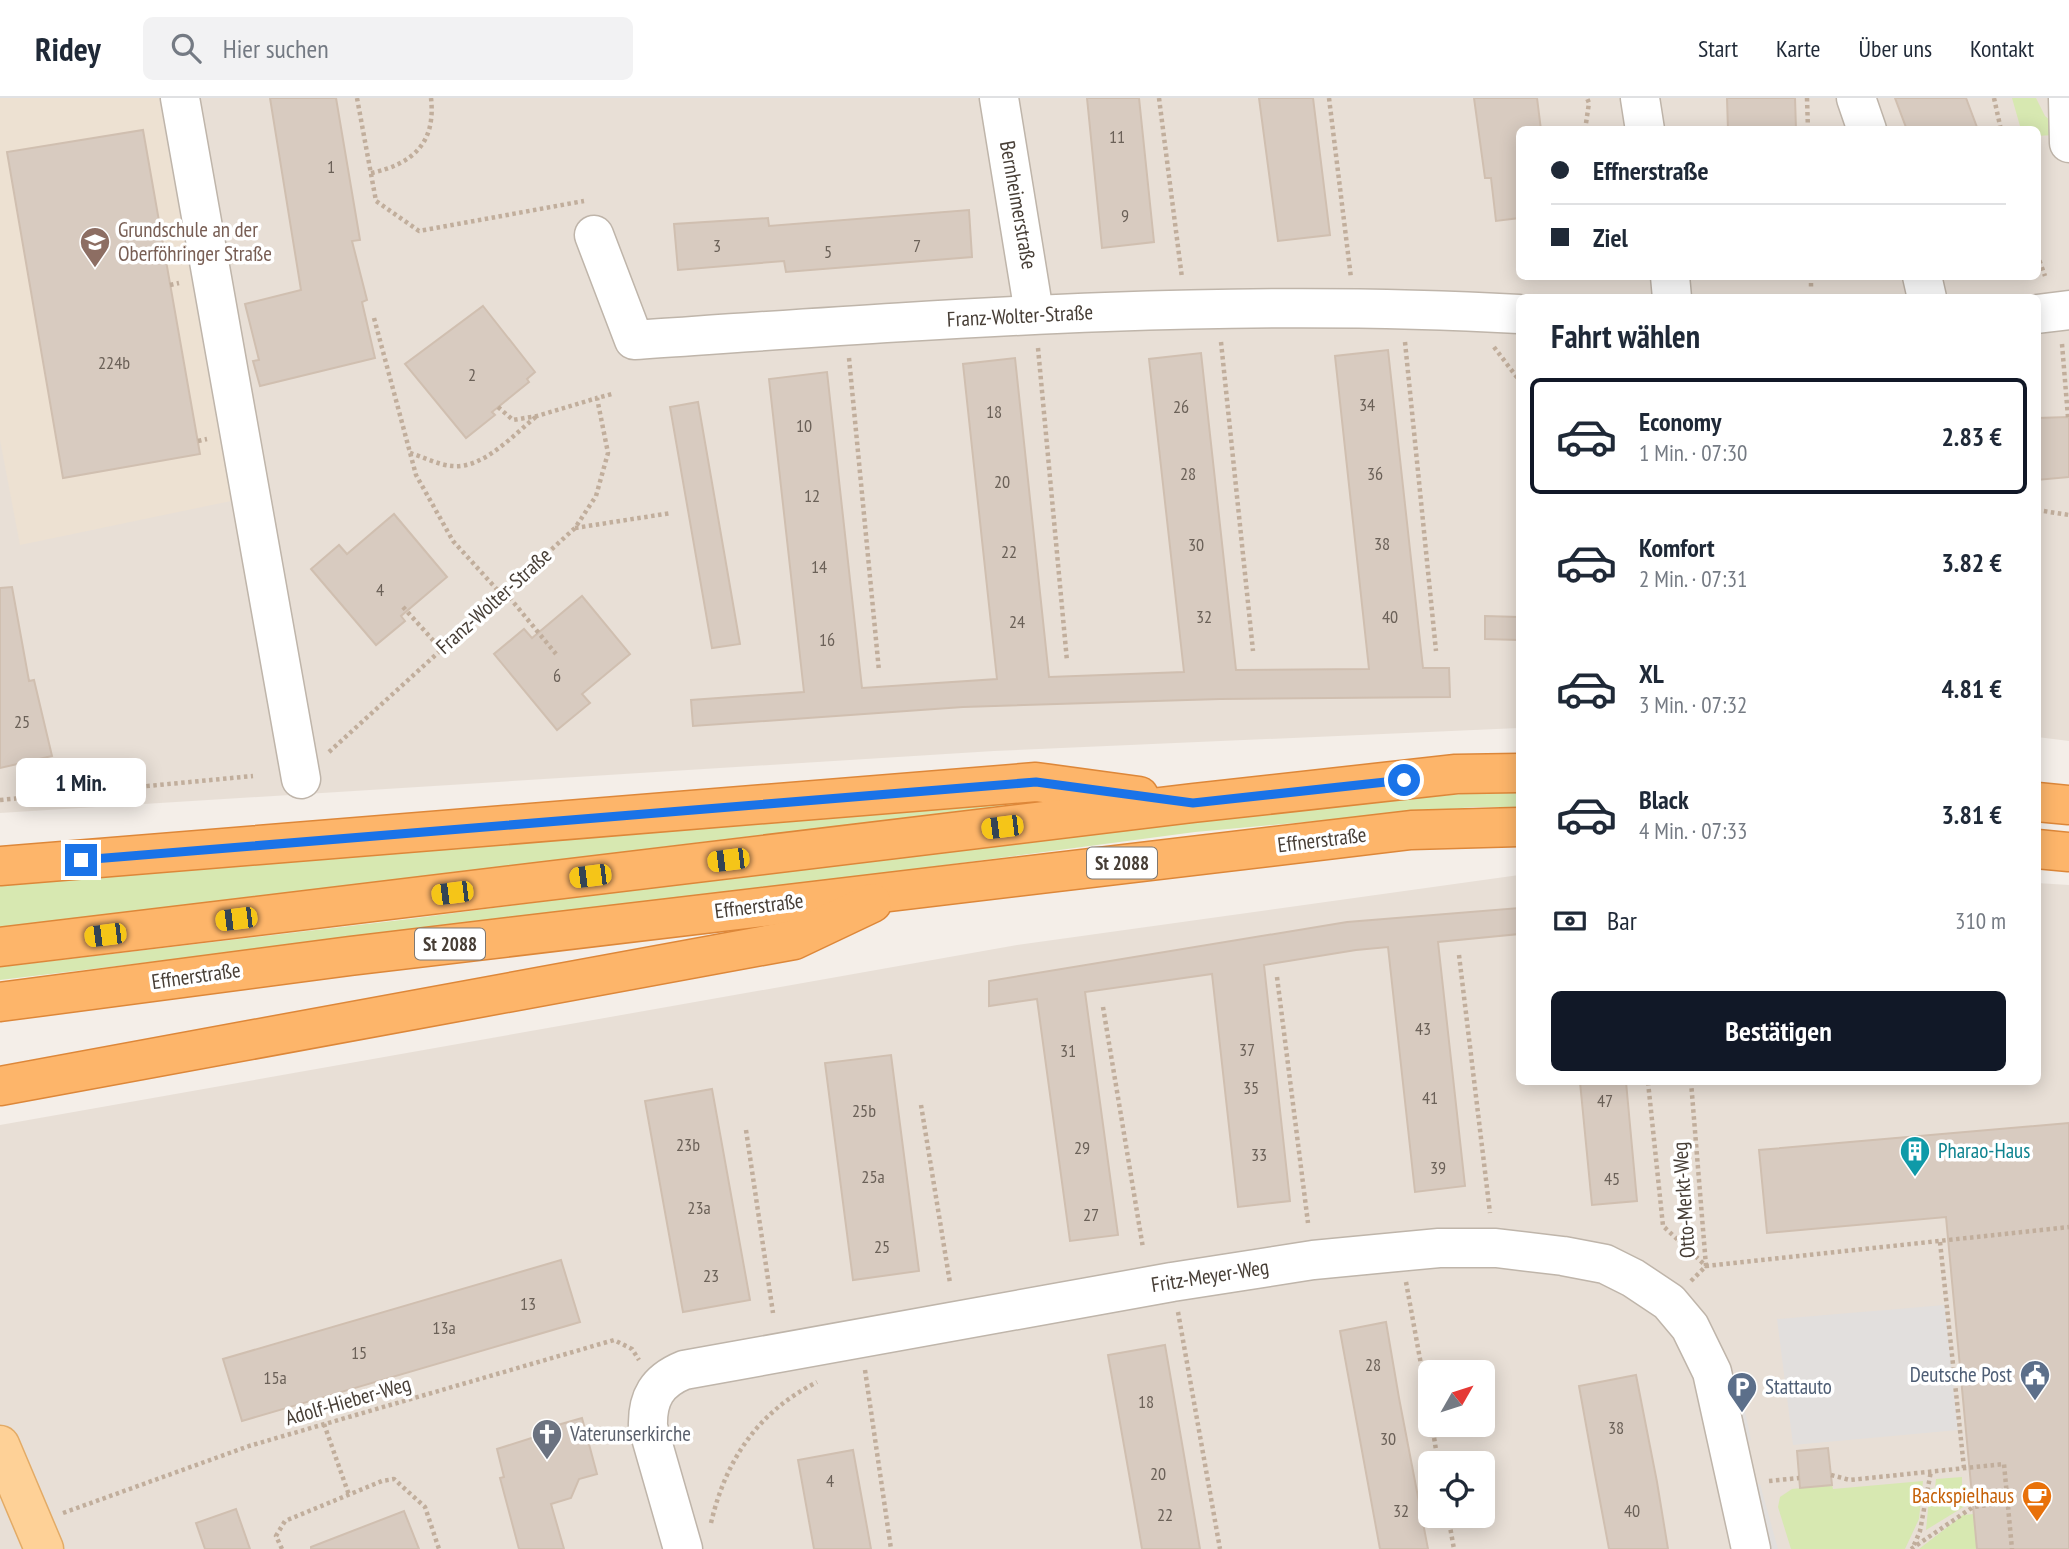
<!DOCTYPE html>
<html lang="de">
<head>
<meta charset="utf-8">
<style>
	body { margin:0; font-family:"PT Sans Narrow",sans-serif; background:#f2f2f3; color:#1f2937; height:100vh; display:flex; flex-direction:column; font-size:26px; white-space:nowrap }
	* { box-sizing:border-box; margin:0 }
	p { font-size:23px; color:#747a83 }
	.icon { flex:none; width:38px; height:38px; fill:none; stroke:currentColor; stroke-width:2; stroke-linecap:round; stroke-linejoin:round }
	.map { position:relative; flex:1; overflow:hidden }
	.panel { position:absolute; left:1516px; top:196px; width:525px; height:791px; display:flex; flex-direction:column; background:#fff; border-radius:10px; box-shadow:0 4px 18px #0003 }
	.panel>* { flex:none }
	.top-card { position:absolute; left:1516px; top:28px; width:525px; height:154px; border-radius:10px; box-shadow:0 4px 18px #0003; display:grid; align-content:center; height:154px; padding:0 35px; background:#fff }
	.needle { width:46px; rotate:51deg }
	.controls { position:absolute; left:1418px; top:1262px; display:grid; gap:14px }
	.controls a { display:grid; place-items:center; width:77px; height:77px; border-radius:10px; background:#fff; box-shadow:0 4px 18px #0003; font-size:35px }
	.end { position:absolute; width:32px; height:32px; margin:-16px; border:9px solid #1a73e8; background:#fff; box-shadow:0 0 0 4px #fff }
	.from { border-radius:50% }
	.bubble { position:absolute; height:49px; border-radius:10px; background:#fff; box-shadow:0 4px 18px #0003; font-size:23px; font-weight:700; line-height:49px; text-align:center }
	.car { position:absolute; width:21px; height:42px; margin:-21px -10px; border-radius:9px; box-shadow:0 0 5px 2px #0007; background:linear-gradient(#f5c518 24%,#345 0 40%,#f5c518 0 76%,#345 0 86%,#f5c518 0) }
	.top-card b { display:flex; align-items:center; gap:24px; height:66px; font-size:26px }
	.top-card b+b { border-top:2px solid #e0e1e3 }
	.top-card i { width:18px; height:18px; background:#1f2937 }
	ul { padding:0; list-style:none }
	li { display:flex; align-items:center; gap:21px; height:116px; margin:0 14px 10px; padding:0 21px; border:4px solid transparent; border-radius:10px }
	li div { flex:1 }
	li b { display:block; font-size:26px }
	li em { font-style:normal; font-weight:700 }
	li.selected { border-color:#111827 }
	li>.icon { width:63px; height:63px; stroke-width:1.5 }
	h2 { padding:0 35px; font-size:32px; line-height:84px }
	.pay { display:flex; align-items:center; gap:18px; height:77px; padding:0 35px; font-size:26px }
	.pay p { margin-inline-start:auto }
	.button { display:flex; gap:14px; margin-top:auto; padding:14px 35px }
	.button a { flex:1; height:80px; border-radius:10px; background:#111827; color:#fff; font-size:28px; font-weight:700; line-height:80px; text-align:center }
	header { display:flex; align-items:center; gap:42px; box-sizing:border-box; height:98px; padding:0 35px; background:#fff; border-bottom:2px solid #e0e1e3 }
	header strong { font-size:33px }
	nav { display:flex; gap:38px; margin-inline-start:auto; font-size:24px }
	.search { width:490px; height:63px; background:#f2f2f3; display:flex; align-items:center; gap:18px; box-sizing:border-box; padding:0 24px; border-radius:10px; color:#747a83; font-size:26px }
	.map>svg:first-child { display:block }
	.residential { fill:#e8dfd6; fill-rule:evenodd }
	.education { fill:#ede1d2 }
	.green { fill:#d7e8b1 }
	.parking { fill:#e2dfdd }
	.building { fill:#d8cbc0; stroke:#d0bfb0; stroke-width:2 }
	.lines { fill:none; stroke-linecap:round; stroke-linejoin:round }
	.minor-casing { stroke:#bfb5aa; stroke-width:41 }
	.major-casing { stroke:#e3ab66; stroke-width:41 }
	.highway-casing { stroke:#dd8739; stroke-width:41 }
	.path { stroke:#c1ae9c; stroke-width:4.5; stroke-dasharray:3.5 3.5; stroke-linecap:butt }
	.minor { stroke:#fff; stroke-width:38 }
	.major { stroke:#fed197; stroke-width:38 }
	.highway { stroke:#fdb56a; stroke-width:38 }
	.route { stroke:#1a73e8; stroke-width:9 }
	.labels { text-anchor:middle; stroke-width:7; stroke-linejoin:round; paint-order:stroke }
	.number-label { font-size:18px; fill:#6b6158 }
	.shield { fill:#fff; stroke:#7e7872; stroke-width:2 }
	.shield-label { font-size:19px; font-weight:bold; fill:#473e36 }
	.street-label { font-size:21px; fill:#473e36; stroke:#fff }
	.education-label { font-size:21px; fill:#785e54; stroke:#fff; text-anchor:start }
	.culture-label { font-size:21px; fill:#0d838f; stroke:#fff; text-anchor:start }
	.service-label { font-size:21px; fill:#4e5e75; stroke:#fff; text-anchor:end }
	.worship-label { font-size:21px; fill:#5b616d; stroke:#fff; text-anchor:start }
	.food-label { font-size:21px; fill:#c56008; stroke:#fff; text-anchor:end }
</style>
</head>
<body>
<header>
<strong>Ridey</strong>
<div class="search"><svg class="icon" aria-label="search" viewBox="0 0 24 24"><circle cx="10" cy="10" r="6"/><path d="M15 15l6 6"/></svg>Hier suchen</div>
<nav><a>Start</a><a>Karte</a><a>Über uns</a><a>Kontakt</a></nav>
</header>
<div class="map">
<svg width="2069" height="1451" viewBox="0 0 2069 1451">
	<rect width="100%" height="100%" fill="#f4eee8"/>
	<g class="residential">
		<path d="M0,0H2069V643L2037,639V200H1519V630L994,653L0,715ZM1519,32H2037V178H1519Z"/>
		<path d="M1519,777V984H2037V785L2069,787V1451H0V1027L1017,847ZM1430,1274H1482V1326H1430ZM1430,1365H1482V1418H1430Z"/>
	</g>
	<polygon class="education" points="0,0 159,0 231,403 20,447 0,342"/>
	<g class="green">
		<polygon points="2012,0 2036,0 2045,18 2053,25 2053,37 2037,38 2037,32 2020,28"/>
		<polygon points="1519,694 1519,709 1473,709 1195,734 787,788 0,882 0,869 401,822 1195,719 1473,695"/>
		<polygon points="1033,697 1027,705 654,750 422,783 0,832 0,782"/>
		<polygon points="1962,1379 1962,1389 1968,1389 1970,1405 1926,1432 1930,1391 1935,1390 1936,1381"/>
		<polygon points="1923,1383 1919,1421 1905,1451 1791,1451 1778,1409 1780,1399 1792,1391 1832,1387 1833,1391"/>
		<polygon points="1974,1416 1977,1451 1919,1451 1963,1417"/>
	</g>
	<g class="parking">
		<polygon points="1945,1207 1958,1332 1793,1347 1777,1221"/>
		<polygon points="1740,1289 1751,1342 1744,1344 1733,1291"/>
		<polygon points="1760,1386 1778,1451 1769,1451 1752,1388"/>
	</g>
	<g class="building">
		<polygon points="270,0 336,0 360,142 352,143 367,202 362,204 375,260 260,288 253,263 259,262 245,206 301,192"/>
		<polygon points="1087,0 1139,0 1154,144 1102,150"/>
		<polygon points="1259,0 1313,0 1330,137 1278,143"/>
		<polygon points="1474,0 1537,0 1541,32 1519,32 1519,120 1496,123 1491,80 1485,80"/>
		<polygon points="1727,0 1795,0 1796,32 1728,32"/>
		<polygon points="1895,0 1966,0 1978,32 1907,32"/>
		<polygon points="143,32 200,356 63,380 7,54"/>
		<polygon points="969,112 972,159 786,174 784,163 678,172 674,126 768,120 769,128"/>
		<polygon points="483,208 535,274 527,281 529,284 492,314 495,317 466,340 405,266"/>
		<polygon points="1388,252 1423,570 1449,570 1450,599 1220,601 963,609 693,628 691,602 804,594 769,281 827,274 862,590 997,581 963,266 1015,260 1049,579 1184,574 1149,261 1201,255 1236,572 1369,571 1335,258"/>
		<polygon points="698,304 740,546 712,550 670,309"/>
		<polygon points="2069,319 2069,379 2037,382 2037,320"/>
		<polygon points="394,416 447,479 401,518 405,523 376,547 311,471 339,447 347,456"/>
		<polygon points="12,489 29,583 34,582 52,658 0,670 0,490"/>
		<polygon points="582,498 630,556 582,596 590,605 557,632 494,556 524,531 532,540"/>
		<polygon points="1485,518 1519,519 1519,542 1485,541"/>
		<polygon points="1519,810 1519,836 1438,844 1465,1088 1415,1094 1388,849 1356,852 1264,867 1290,1103 1238,1109 1212,876 1085,894 1118,1137 1070,1143 1037,901 989,908 989,883 1347,824"/>
		<polygon points="891,957 919,1173 853,1182 825,965"/>
		<polygon points="1580,984 1626,984 1637,1103 1592,1107"/>
		<polygon points="712,991 750,1202 683,1214 645,1003"/>
		<polygon points="2069,1025 2069,1451 1977,1451 1946,1119 1767,1135 1759,1052"/>
		<polygon points="561,1162 580,1224 242,1323 223,1261"/>
		<polygon points="1386,1224 1399,1300 1428,1451 1380,1451 1340,1233"/>
		<polygon points="1165,1247 1184,1357 1200,1451 1142,1451 1134,1404 1108,1257"/>
		<polygon points="1636,1277 1657,1384 1668,1451 1609,1451 1594,1371 1579,1288"/>
		<polygon points="582,1320 597,1376 579,1381 571,1400 551,1406 564,1451 519,1451 500,1380 504,1379 497,1351 541,1337 540,1332"/>
		<polygon points="1828,1350 1832,1387 1800,1390 1797,1353"/>
		<polygon points="853,1352 871,1451 814,1451 798,1362"/>
		<polygon points="236,1411 250,1451 205,1451 196,1425"/>
		<polygon points="404,1413 419,1451 311,1451 311,1449"/>
	</g>
	<g class="lines">
		<g class="minor-casing">
			<g id="minor">
				<polyline points="180,0 301,681"/>
				<polyline points="999,0 1034,215"/>
				<polyline points="1640,0 1645,32"/>
				<polyline points="1856,0 1867,32"/>
				<polyline points="2068,0 2069,45"/>
				<path d="M594,137L634,242C928,222 1224,199 1519,216"/>
				<polyline points="1670,178 1672,200"/>
				<polyline points="1922,178 1927,200"/>
				<polyline points="2037,216 2069,212"/>
				<path d="M683,1451L648,1329C647,1300 657,1283 684,1272L1172,1184L1313,1162L1439,1150H1496L1563,1158L1605,1166L1633,1180L1669,1204L1690,1229L1712,1274L1751,1451"/>
			</g>
		</g>
		<g class="major-casing">
			<polyline id="major" points="0,1347 44,1451"/>
		</g>
		<g class="highway-casing">
			<g id="highway">
				<polyline points="2037,704 2069,707"/>
				<polyline points="2037,751 2069,754"/>
				<polyline points="0,768 1036,684 1139,698"/>
				<polyline points="0,849 1193,705 1456,676 1519,675"/>
				<polyline points="0,904 350,858 1411,732 1519,729"/>
				<polyline points="0,988 794,842 872,805"/>
			</g>
		</g>
		<g class="path">
			<polyline points="357,0 376,103 419,133 584,103"/>
			<polyline points="1159,0 1182,180"/>
			<polyline points="1329,0 1351,180"/>
			<polyline points="1807,0 1808,32"/>
			<polyline points="1994,0 2001,32"/>
			<polyline points="1585,32 1589,5 1587,0"/>
			<path d="M371,75C413,66 436,45 431,0"/>
			<polyline points="2037,156 2045,178"/>
			<polyline points="1811,178 1811,189"/>
			<polyline points="1602,181 1603,178"/>
			<polyline points="170,187 179,185"/>
			<polyline points="374,220 416,377 453,443 502,497"/>
			<polyline points="1221,244 1253,553"/>
			<polyline points="1405,244 1436,553"/>
			<polyline points="2062,246 2068,319"/>
			<polyline points="1494,249 1519,282"/>
			<polyline points="1038,250 1067,563"/>
			<polyline points="849,260 879,573"/>
			<polyline points="498,309 513,322 537,318 597,300"/>
			<polyline points="198,343 207,341"/>
			<path d="M410,355C423,359 439,367 452,368C484,371 514,336 537,318"/>
			<polyline points="2037,412 2069,417"/>
			<polyline points="575,430 671,415"/>
			<polyline points="505,494 556,556"/>
			<polyline points="403,509 441,551"/>
			<polyline points="329,654 575,430 596,398 608,355 597,300 612,296"/>
			<polyline points="0,702 253,678"/>
			<polyline points="1459,857 1490,1115"/>
			<polyline points="1277,879 1308,1125"/>
			<polyline points="1103,909 1143,1150"/>
			<polyline points="1648,984 1663,1128 1706,1168 2069,1129"/>
			<polyline points="921,1007 950,1185"/>
			<polyline points="746,1032 773,1215"/>
			<polyline points="1940,1144 1964,1370"/>
			<polyline points="1691,1183 1706,1168 1691,984"/>
			<polyline points="1406,1184 1430,1316"/>
			<polyline points="1178,1214 1220,1451"/>
			<polyline points="865,1272 891,1451"/>
			<polyline points="324,1326 349,1397"/>
			<polyline points="1432,1326 1438,1365"/>
			<polyline points="1831,1377 1850,1382 2004,1366 2012,1451"/>
			<polyline points="1769,1383 1799,1380"/>
			<polyline points="63,1415 249,1348 614,1242 632,1251 639,1262"/>
			<polyline points="1448,1418 1454,1451"/>
			<path d="M711,1425C726,1361 758,1314 817,1284"/>
			<polyline points="1914,1447 1920,1433 1931,1373"/>
			<polyline points="282,1451 276,1438 285,1423 382,1383 394,1381 425,1409 439,1451"/>
			<polyline points="1911,1451 1973,1409 2007,1404"/>
		</g>
		<use href="#minor" class="minor"/>
		<use href="#major" class="major"/>
		<use href="#highway" class="highway"/>
	</g>
	<g class="lines">
		<polyline class="route" points="81,762 1036,684 1193,705 1404,682"/>
	</g>
	<defs>
		<g id="school-pin" transform="scale(1.575)"><path d="M0 17L-7.5 6A9.5 9.5 0 1 1 7.5 6Z" fill="#8d6e63" stroke="#fff"/><path d="M0-5L7-2L0 1L-7-2ZM-4 1L0 2.5L4 1V4Q0 6-4 4Z" fill="#fff"/></g>
		<g id="building-pin" transform="scale(1.575)"><path d="M0 17L-7.5 6A9.5 9.5 0 1 1 7.5 6Z" fill="#0f9aa8" stroke="#fff"/><path d="M-4-6H4V6H1V3H-1V6H-4ZM-2.5-4.3h1.7v1.8h-1.7ZM.8-4.3h1.7v1.8H.8ZM-2.5-1h1.7V.8h-1.7ZM.8-1h1.7V.8H.8Z" fill="#fff"/></g>
		<g id="civic-pin" transform="scale(1.575)"><path d="M0 17L-7.5 6A9.5 9.5 0 1 1 7.5 6Z" fill="#5c6f8a" stroke="#fff"/><path d="M-.6-6.5H3V-4.5H.6V-3L4-1V1h2V6H-6V1h2V-1L-.6-3ZM-1.2 2.5V6h2.4V2.5Z" fill="#fff"/></g>
		<g id="parking-pin" transform="scale(1.575)"><path d="M0 17L-7.5 6A9.5 9.5 0 1 1 7.5 6Z" fill="#5c6f8a" stroke="#fff"/><path d="M-3.5-5.5H1a3.5 3.5 0 0 1 0 7H-1V5.5H-3.5ZM-1-3.4V-.6H.8a1.4 1.4 0 0 0 0-2.8Z" fill="#fff"/></g>
		<g id="church-pin" transform="scale(1.575)"><path d="M0 17L-7.5 6A9.5 9.5 0 1 1 7.5 6Z" fill="#6b7280" stroke="#fff"/><path d="M-1.2-6h2.4v3.5h3.3v2.4h-3.3V6h-2.4V-.1h-3.3v-2.4h3.3Z" fill="#fff"/></g>
		<g id="cafe-pin" transform="scale(1.575)"><path d="M0 17L-7.5 6A9.5 9.5 0 1 1 7.5 6Z" fill="#e8710a" stroke="#fff"/><path d="M-5.5-4.5H6V0H3Q3 3.5 0 3.5H-2.5Q-5.5 3.5-5.5 0ZM3-3.2v2h1.7v-2ZM-6 4.5H4V6H-6Z" fill="#fff"/></g>
	</defs>
	<g fill-rule="evenodd">
		<use href="#school-pin" x="95" y="144"/>
		<use href="#building-pin" x="1915" y="1053"/>
		<use href="#civic-pin" x="2035" y="1277"/>
		<use href="#parking-pin" x="1742" y="1289"/>
		<use href="#church-pin" x="547" y="1336"/>
		<use href="#cafe-pin" x="2037" y="1398"/>
	</g>
	<g class="labels">
		<g class="number-label">
			<text x="1117" y="45">11</text>
			<text x="331" y="75">1</text>
			<text x="1125" y="124">9</text>
			<text x="717" y="154">3</text>
			<text x="917" y="154">7</text>
			<text x="828" y="160">5</text>
			<text x="114" y="271">224b</text>
			<text x="472" y="283">2</text>
			<text x="1367" y="313">34</text>
			<text x="1181" y="315">26</text>
			<text x="994" y="320">18</text>
			<text x="804" y="334">10</text>
			<text x="1188" y="382">28</text>
			<text x="1375" y="382">36</text>
			<text x="1002" y="390">20</text>
			<text x="812" y="404">12</text>
			<text x="1382" y="452">38</text>
			<text x="1196" y="453">30</text>
			<text x="1009" y="460">22</text>
			<text x="819" y="475">14</text>
			<text x="380" y="498">4</text>
			<text x="1204" y="525">32</text>
			<text x="1390" y="525">40</text>
			<text x="1017" y="530">24</text>
			<text x="827" y="548">16</text>
			<text x="557" y="584">6</text>
			<text x="22" y="630">25</text>
			<text x="1423" y="937">43</text>
			<text x="1247" y="958">37</text>
			<text x="1068" y="959">31</text>
			<text x="1251" y="996">35</text>
			<text x="1430" y="1006">41</text>
			<text x="1605" y="1009">47</text>
			<text x="864" y="1019">25b</text>
			<text x="688" y="1053">23b</text>
			<text x="1082" y="1056">29</text>
			<text x="1259" y="1063">33</text>
			<text x="1438" y="1076">39</text>
			<text x="873" y="1085">25a</text>
			<text x="1612" y="1087">45</text>
			<text x="699" y="1116">23a</text>
			<text x="1091" y="1123">27</text>
			<text x="882" y="1155">25</text>
			<text x="711" y="1184">23</text>
			<text x="528" y="1212">13</text>
			<text x="444" y="1236">13a</text>
			<text x="359" y="1261">15</text>
			<text x="1373" y="1273">28</text>
			<text x="275" y="1286">15a</text>
			<text x="1146" y="1310">18</text>
			<text x="1616" y="1336">38</text>
			<text x="1388" y="1347">30</text>
			<text x="1158" y="1382">20</text>
			<text x="830" y="1389">4</text>
			<text x="1401" y="1419">32</text>
			<text x="1632" y="1419">40</text>
			<text x="1165" y="1423">22</text>
		</g>
		<g class="shield">
			<rect x="1087" y="749.5" width="70" height="31" rx="5"/>
			<rect x="415" y="830.5" width="70" height="31" rx="5"/>
		</g>
		<g class="shield-label">
			<text x="1122" y="772">St 2088</text>
			<text x="450" y="853">St 2088</text>
		</g>
		<g class="street-label">
			<text transform="translate(1018 107) rotate(80)" y="7">Bernheimerstraße</text>
			<text transform="translate(1020 218) rotate(-3)" y="7">Franz-Wolter-Straße</text>
			<text transform="translate(494 503) rotate(-42)" y="7">Franz-Wolter-Straße</text>
			<text transform="translate(1322 742) rotate(-7)" y="7">Effnerstraße</text>
			<text transform="translate(759 808) rotate(-7)" y="7">Effnerstraße</text>
			<text transform="translate(196 878) rotate(-8)" y="7">Effnerstraße</text>
			<text transform="translate(1684 1102) rotate(-94)" y="7">Otto-Merkt-Weg</text>
			<text transform="translate(1210 1178) rotate(-9)" y="7">Fritz-Meyer-Weg</text>
			<text transform="translate(348 1303) rotate(-16)" y="7">Adolf-Hieber-Weg</text>
		</g>
		<g class="education-label">
			<text x="118" y="139">Grundschule an der<tspan x="118" dy="24">Oberföhringer Straße</tspan></text>
		</g>
		<g class="culture-label">
			<text x="1938" y="1060">Pharao-Haus</text>
		</g>
		<g class="service-label">
			<text x="2012" y="1284">Deutsche Post</text>
			<text x="1765" y="1296" text-anchor="start">Stattauto</text>
		</g>
		<g class="worship-label">
			<text x="570" y="1343">Vaterunserkirche</text>
		</g>
		<g class="food-label">
			<text x="2014" y="1405">Backspielhaus</text>
		</g>
	</g>
</svg>
<div class="controls">
<a><svg class="needle" viewBox="-14 -14 28 28"><path d="M0-13l5 13h-10z" fill="#e53935"/><path d="M0 13l5-13h-10z" fill="#747a83"/></svg></a>
<a><svg class="icon" aria-label="locate" viewBox="0 0 24 24"><circle cx="12" cy="12" r="6"/><path d="M12 2v4M12 18v4M2 12h4M18 12h4"/></svg></a>
</div>
<i class="end from" style="left:1404px;top:682px"></i>
<i class="end" style="left:81px;top:762px"></i>
<div class="bubble" style="left:16px;top:660px;width:130px">1 Min.</div>
<i class="car" style="left:1002px;top:729px;rotate:263deg"></i>
<i class="car" style="left:728px;top:762px;rotate:263deg"></i>
<i class="car" style="left:590px;top:778px;rotate:263deg"></i>
<i class="car" style="left:452px;top:795px;rotate:263deg"></i>
<i class="car" style="left:236px;top:821px;rotate:263deg"></i>
<i class="car" style="left:105px;top:837px;rotate:263deg"></i>
<div class="top-card">
<b><i class="from"></i>Effnerstraße</b>
<b><i></i>Ziel</b>
</div>
<section class="panel">
<h2>Fahrt wählen</h2>
<ul>
<li class="selected"><svg class="icon" aria-label="car" viewBox="0 0 24 24"><path d="M5 17H2v-5l4-1 3-4h7l3 4 3 1v5h-3M9 17h6M6 11h13"/><circle cx="7" cy="17" r="2"/><circle cx="17" cy="17" r="2"/></svg><div><b>Economy</b><p>1 Min. · 07:30</p></div><em>2.83 €</em></li>
<li><svg class="icon" aria-label="car" viewBox="0 0 24 24"><path d="M5 17H2v-5l4-1 3-4h7l3 4 3 1v5h-3M9 17h6M6 11h13"/><circle cx="7" cy="17" r="2"/><circle cx="17" cy="17" r="2"/></svg><div><b>Komfort</b><p>2 Min. · 07:31</p></div><em>3.82 €</em></li>
<li><svg class="icon" aria-label="car" viewBox="0 0 24 24"><path d="M5 17H2v-5l4-1 3-4h7l3 4 3 1v5h-3M9 17h6M6 11h13"/><circle cx="7" cy="17" r="2"/><circle cx="17" cy="17" r="2"/></svg><div><b>XL</b><p>3 Min. · 07:32</p></div><em>4.81 €</em></li>
<li><svg class="icon" aria-label="car" viewBox="0 0 24 24"><path d="M5 17H2v-5l4-1 3-4h7l3 4 3 1v5h-3M9 17h6M6 11h13"/><circle cx="7" cy="17" r="2"/><circle cx="17" cy="17" r="2"/></svg><div><b>Black</b><p>4 Min. · 07:33</p></div><em>3.81 €</em></li>
</ul>
<div class="pay"><svg class="icon" aria-label="cash" viewBox="0 0 24 24"><path d="M3 7h18v10H3z"/><circle cx="12" cy="12" r="2"/></svg>Bar<p>310 m</p></div>
<div class="button"><a>Bestätigen</a></div>
</section>
</div>
</body>
</html>
